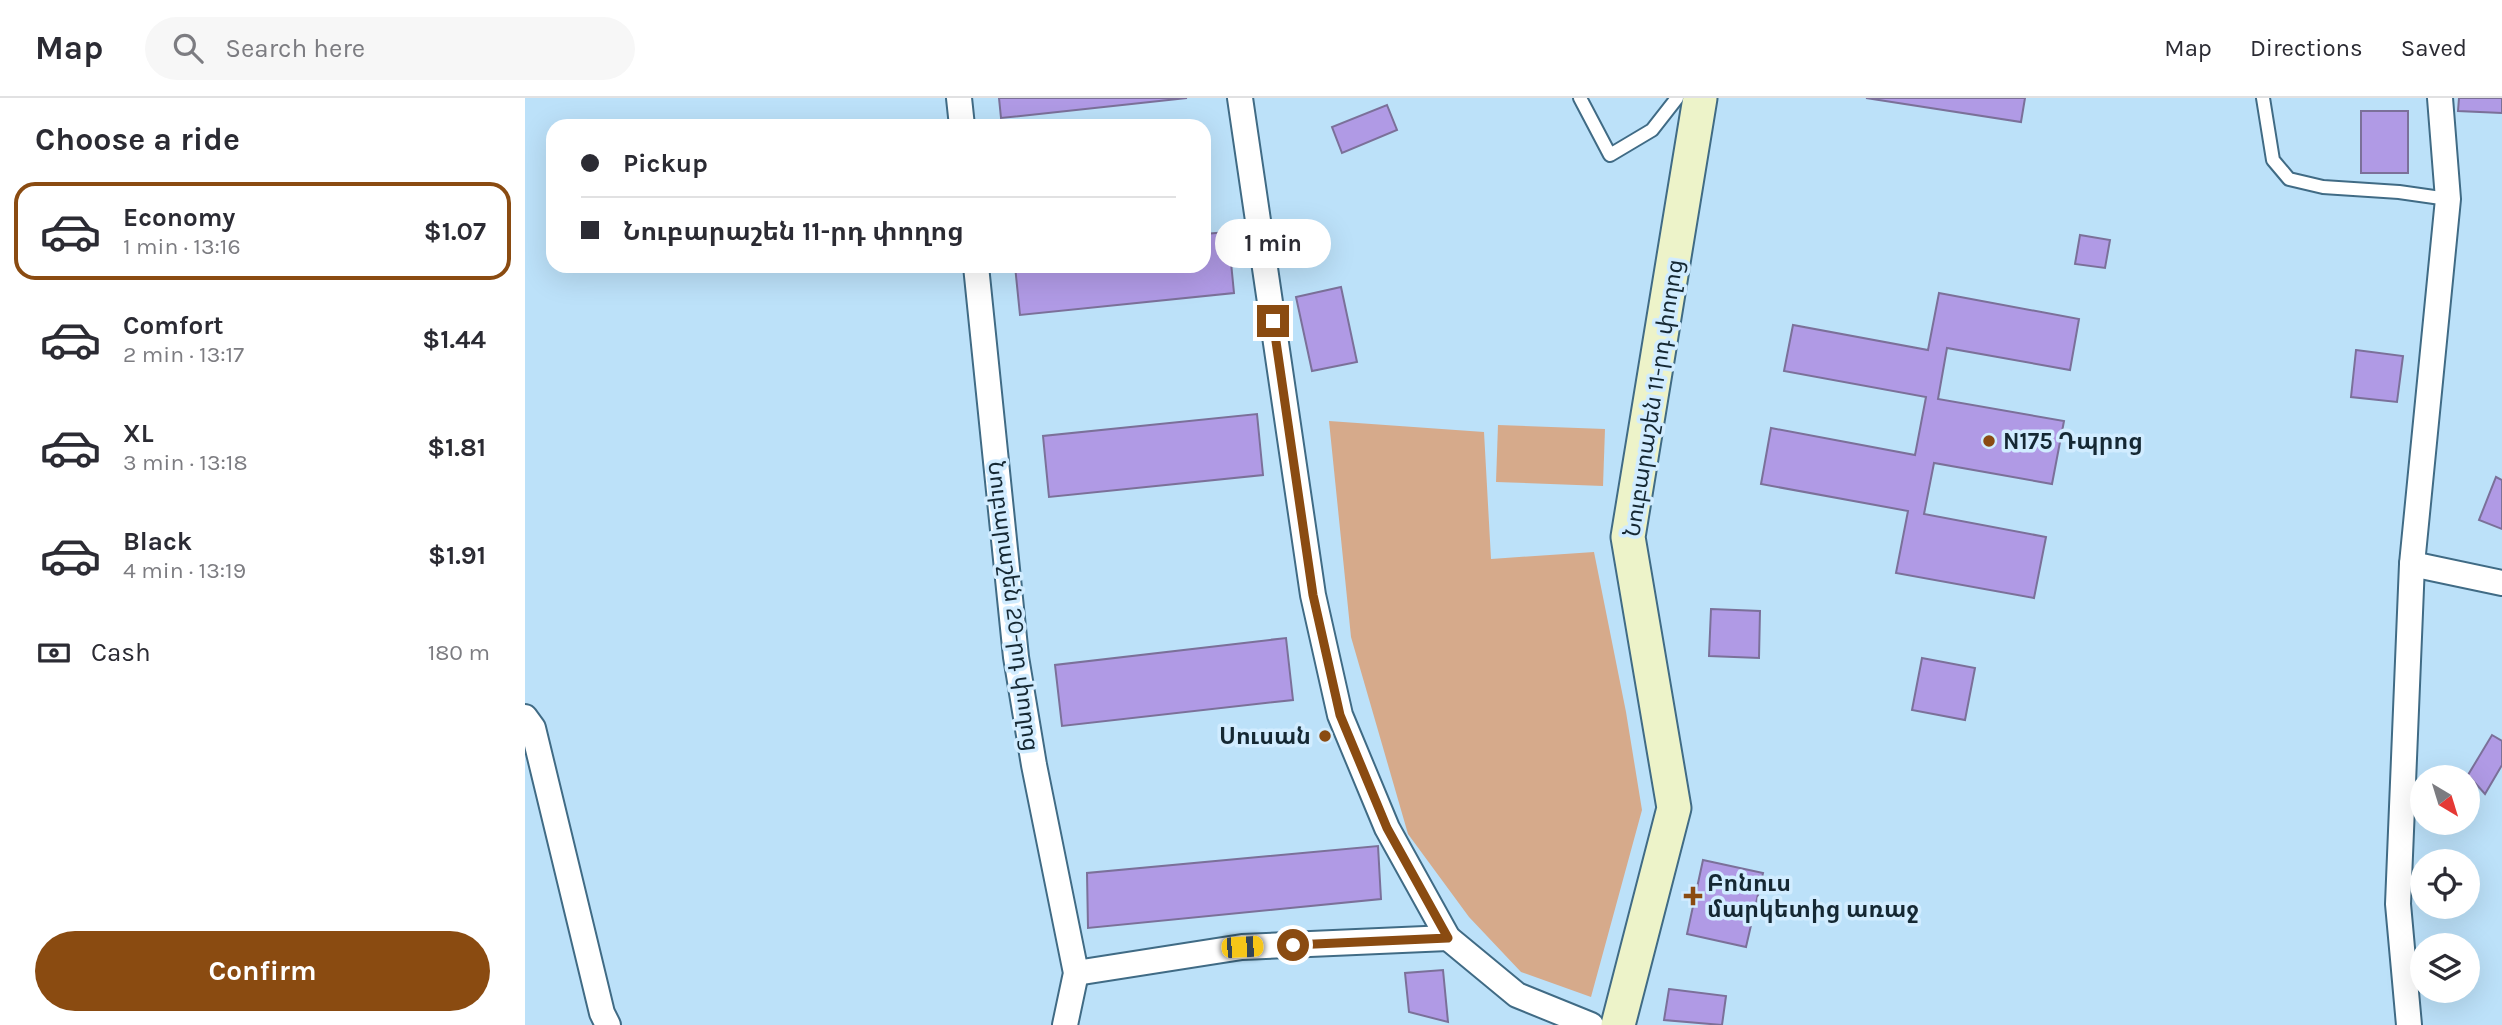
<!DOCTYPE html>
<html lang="en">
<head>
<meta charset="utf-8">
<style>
	body { margin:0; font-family:Karla,"Noto Sans Armenian",sans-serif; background:#f7f7f7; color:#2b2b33; height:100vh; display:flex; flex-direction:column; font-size:26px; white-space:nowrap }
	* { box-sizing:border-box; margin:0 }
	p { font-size:23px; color:#7c7c81 }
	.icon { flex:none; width:38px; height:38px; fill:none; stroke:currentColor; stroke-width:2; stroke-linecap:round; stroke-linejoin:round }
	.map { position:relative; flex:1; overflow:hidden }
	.panel { display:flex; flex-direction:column; background:#fff; width:525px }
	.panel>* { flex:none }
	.banner { position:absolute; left:21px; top:21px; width:665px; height:154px; border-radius:21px; box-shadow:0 7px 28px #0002; display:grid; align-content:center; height:154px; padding:0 35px; background:#fff }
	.needle { width:46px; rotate:142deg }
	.fabs { position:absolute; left:1885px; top:667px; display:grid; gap:14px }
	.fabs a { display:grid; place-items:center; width:70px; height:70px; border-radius:50%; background:#fff; box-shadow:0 7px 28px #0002; font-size:35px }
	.end { position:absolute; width:32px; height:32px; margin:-16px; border:9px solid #8a4b11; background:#fff; box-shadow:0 0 0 4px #fff }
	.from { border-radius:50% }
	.bubble { position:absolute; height:49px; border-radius:24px; background:#fff; box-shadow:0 7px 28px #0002; font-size:23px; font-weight:700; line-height:49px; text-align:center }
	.car { position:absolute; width:21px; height:42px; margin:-21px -10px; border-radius:9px; box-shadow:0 0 5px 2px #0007; background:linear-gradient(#f5c518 24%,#345 0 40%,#f5c518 0 76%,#345 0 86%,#f5c518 0) }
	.banner b { display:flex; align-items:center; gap:24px; height:66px; font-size:26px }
	.banner b+b { border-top:2px solid #e1e1e2 }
	.banner i { width:18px; height:18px; background:#2b2b33 }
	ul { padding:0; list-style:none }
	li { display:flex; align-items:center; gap:21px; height:98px; margin:0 14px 10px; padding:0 21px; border:4px solid transparent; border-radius:21px }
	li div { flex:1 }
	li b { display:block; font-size:26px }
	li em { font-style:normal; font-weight:700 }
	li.current { border-color:#8a4b11 }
	li>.icon { width:63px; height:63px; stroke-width:1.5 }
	h2 { padding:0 35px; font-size:32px; line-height:84px }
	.pay { display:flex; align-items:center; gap:18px; height:77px; padding:0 35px; font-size:26px }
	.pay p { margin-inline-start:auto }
	.button { display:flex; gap:14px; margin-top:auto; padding:14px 35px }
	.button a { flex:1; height:80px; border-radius:42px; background:#8a4b11; color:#fff; font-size:28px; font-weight:700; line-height:80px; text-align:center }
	header { display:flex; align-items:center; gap:42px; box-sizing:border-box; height:98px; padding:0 35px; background:#fff; border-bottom:2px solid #e1e1e2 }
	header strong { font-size:33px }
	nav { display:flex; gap:38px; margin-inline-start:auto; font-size:24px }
	.search { width:490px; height:63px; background:#f7f7f7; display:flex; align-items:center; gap:18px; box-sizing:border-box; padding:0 24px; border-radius:38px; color:#7c7c81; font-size:26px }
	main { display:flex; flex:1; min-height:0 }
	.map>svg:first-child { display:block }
	.green { fill:#d6aa8b }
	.building { fill:#b09ae5; stroke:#7b7099; stroke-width:2 }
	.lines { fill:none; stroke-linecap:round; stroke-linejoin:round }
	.lane-casing { stroke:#406b85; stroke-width:16 }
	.street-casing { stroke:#406b85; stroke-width:28 }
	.secondary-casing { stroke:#406b85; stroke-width:37 }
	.lane { stroke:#fff; stroke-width:12 }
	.street { stroke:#fff; stroke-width:24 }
	.secondary { stroke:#edf3c9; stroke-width:33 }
	.route { stroke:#8a4b11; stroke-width:9 }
	.poi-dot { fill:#8a4b11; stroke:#d1ecff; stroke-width:2.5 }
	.labels { text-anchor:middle; stroke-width:7; stroke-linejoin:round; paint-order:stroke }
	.street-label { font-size:23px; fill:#152833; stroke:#d1ecff }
	.poi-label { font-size:23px; font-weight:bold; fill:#152833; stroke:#d1ecff; text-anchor:start }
</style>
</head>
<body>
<header>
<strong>Map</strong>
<div class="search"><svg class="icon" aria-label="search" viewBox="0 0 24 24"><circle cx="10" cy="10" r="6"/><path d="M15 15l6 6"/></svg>Search here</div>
<nav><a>Map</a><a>Directions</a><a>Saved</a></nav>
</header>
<main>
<section class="panel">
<h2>Choose a ride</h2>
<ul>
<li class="current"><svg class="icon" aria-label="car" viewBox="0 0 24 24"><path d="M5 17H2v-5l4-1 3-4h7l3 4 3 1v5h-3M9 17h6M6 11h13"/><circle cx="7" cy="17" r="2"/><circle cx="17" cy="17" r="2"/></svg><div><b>Economy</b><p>1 min · 13:16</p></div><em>$1.07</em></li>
<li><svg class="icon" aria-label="car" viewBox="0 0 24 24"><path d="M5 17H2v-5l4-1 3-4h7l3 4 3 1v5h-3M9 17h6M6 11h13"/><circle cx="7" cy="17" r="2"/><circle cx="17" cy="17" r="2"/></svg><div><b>Comfort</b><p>2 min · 13:17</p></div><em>$1.44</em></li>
<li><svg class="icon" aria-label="car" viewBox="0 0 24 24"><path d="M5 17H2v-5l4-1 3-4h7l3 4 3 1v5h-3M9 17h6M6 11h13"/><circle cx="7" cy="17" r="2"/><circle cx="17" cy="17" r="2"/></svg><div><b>XL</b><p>3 min · 13:18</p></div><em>$1.81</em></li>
<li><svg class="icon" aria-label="car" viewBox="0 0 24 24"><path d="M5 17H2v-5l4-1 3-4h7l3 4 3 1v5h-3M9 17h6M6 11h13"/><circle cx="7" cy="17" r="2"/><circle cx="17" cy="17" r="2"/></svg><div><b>Black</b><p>4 min · 13:19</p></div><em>$1.91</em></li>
</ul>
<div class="pay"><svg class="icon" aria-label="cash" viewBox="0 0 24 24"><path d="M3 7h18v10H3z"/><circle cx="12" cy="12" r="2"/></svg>Cash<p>180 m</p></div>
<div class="button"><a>Confirm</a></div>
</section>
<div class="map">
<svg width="1977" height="927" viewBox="0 0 1977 927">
	<rect width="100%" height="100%" fill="#bce1f9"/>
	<g class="green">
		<polygon points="804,323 959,334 966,461 1069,454 1101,614 1117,712 1066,899 996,874 944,819 883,736 826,539"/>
		<polygon points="973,327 1080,331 1078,388 971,384"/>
	</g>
	<g class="building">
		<polygon points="474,0 662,0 476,20"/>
		<polygon points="1341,0 1500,0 1496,24"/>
		<polygon points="1934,0 1977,0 1977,15 1933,13"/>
		<polygon points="862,7 872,32 817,55 807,29"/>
		<rect x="1836" y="13" width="47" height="62"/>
		<polygon points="703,134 709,195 495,217 490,168 679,168 679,136"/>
		<polygon points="1555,137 1585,142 1580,170 1550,166"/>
		<polygon points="816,189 832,264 787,273 771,199"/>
		<polygon points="1414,195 1554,221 1545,272 1422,250 1413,301 1539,323 1527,386 1409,365 1399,416 1521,439 1509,500 1371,475 1383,413 1236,386 1246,330 1390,357 1401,299 1259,273 1268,227 1403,252"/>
		<polygon points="1831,252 1878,258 1872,304 1826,299"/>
		<polygon points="732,316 738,377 524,399 518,338"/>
		<polygon points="1971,379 1977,382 1977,431 1954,422"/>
		<polygon points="1186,511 1235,513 1234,560 1184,558"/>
		<polygon points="761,540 768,602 537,628 530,567"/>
		<polygon points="1397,560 1450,570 1440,622 1387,612"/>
		<polygon points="1967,637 1977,643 1977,667 1960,696 1943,677"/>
		<polygon points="853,748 856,801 563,830 562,775"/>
		<polygon points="1178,762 1238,775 1221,849 1162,836"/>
		<polygon points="918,872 923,924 884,914 880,875"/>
		<polygon points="1144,891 1201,898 1197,927 1139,922"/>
	</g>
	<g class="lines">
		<g class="lane-casing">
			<g id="lane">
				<polyline points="1055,0 1085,57 1127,32 1152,0"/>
				<polyline points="1738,0 1748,62 1764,81 1798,89 1874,94 1923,101"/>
			</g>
		</g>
		<g class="street-casing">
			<g id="street">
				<polyline points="434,0 437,28"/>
				<polyline points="715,0 788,497 815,617 862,730 923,840 992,897 1066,927"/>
				<polyline points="451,168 491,559 509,667 551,875 540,927"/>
				<polyline points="1887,466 1977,485"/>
				<polyline points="0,619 8,630 77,915 83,927"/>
				<polyline points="551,875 717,849 923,840"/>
				<polyline points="1884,927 1873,806 1887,466 1923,101 1915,0"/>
			</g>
		</g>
		<g class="secondary-casing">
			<polyline id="secondary" points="1093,927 1149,710 1103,439 1175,0"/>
		</g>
		<use href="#lane" class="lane"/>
		<use href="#street" class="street"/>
		<use href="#secondary" class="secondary"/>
	</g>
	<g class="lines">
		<polyline class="route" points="748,223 788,497 815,617 862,730 923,840 768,847"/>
	</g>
	<g class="poi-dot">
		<circle cx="1464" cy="343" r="7"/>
		<circle cx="800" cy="638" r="7"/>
		<path d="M1164.5 787.5h7v7h7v7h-7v7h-7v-7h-7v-7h7z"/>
	</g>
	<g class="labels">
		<g class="street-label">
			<text transform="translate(1128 300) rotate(-81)" y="8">Նուբարաշեն 11-րդ փողոց</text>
			<text transform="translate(489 508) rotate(83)" y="8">Նուբարաշեն 20-րդ փողոց</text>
		</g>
		<g class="poi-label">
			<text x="1478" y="351">N175 Դպրոց</text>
			<text x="786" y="646" text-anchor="end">Սուսան</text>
			<text x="1182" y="793">Բոնուս<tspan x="1182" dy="26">մարկետից առաջ</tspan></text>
		</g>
	</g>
</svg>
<div class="fabs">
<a><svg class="needle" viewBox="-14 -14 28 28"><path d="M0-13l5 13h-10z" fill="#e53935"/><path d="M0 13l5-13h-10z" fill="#7c7c81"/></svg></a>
<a><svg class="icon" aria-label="locate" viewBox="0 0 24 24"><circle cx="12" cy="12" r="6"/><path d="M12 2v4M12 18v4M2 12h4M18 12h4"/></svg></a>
<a><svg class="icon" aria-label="layers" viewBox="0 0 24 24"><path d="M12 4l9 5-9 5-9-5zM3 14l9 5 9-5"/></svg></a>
</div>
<i class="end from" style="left:768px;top:847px"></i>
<i class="end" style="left:748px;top:223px"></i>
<div class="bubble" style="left:690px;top:121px;width:116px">1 min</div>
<i class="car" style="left:717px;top:849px;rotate:87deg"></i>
<div class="banner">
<b><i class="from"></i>Pickup</b>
<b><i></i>Նուբարաշեն 11-րդ փողոց</b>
</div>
</div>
</main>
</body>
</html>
